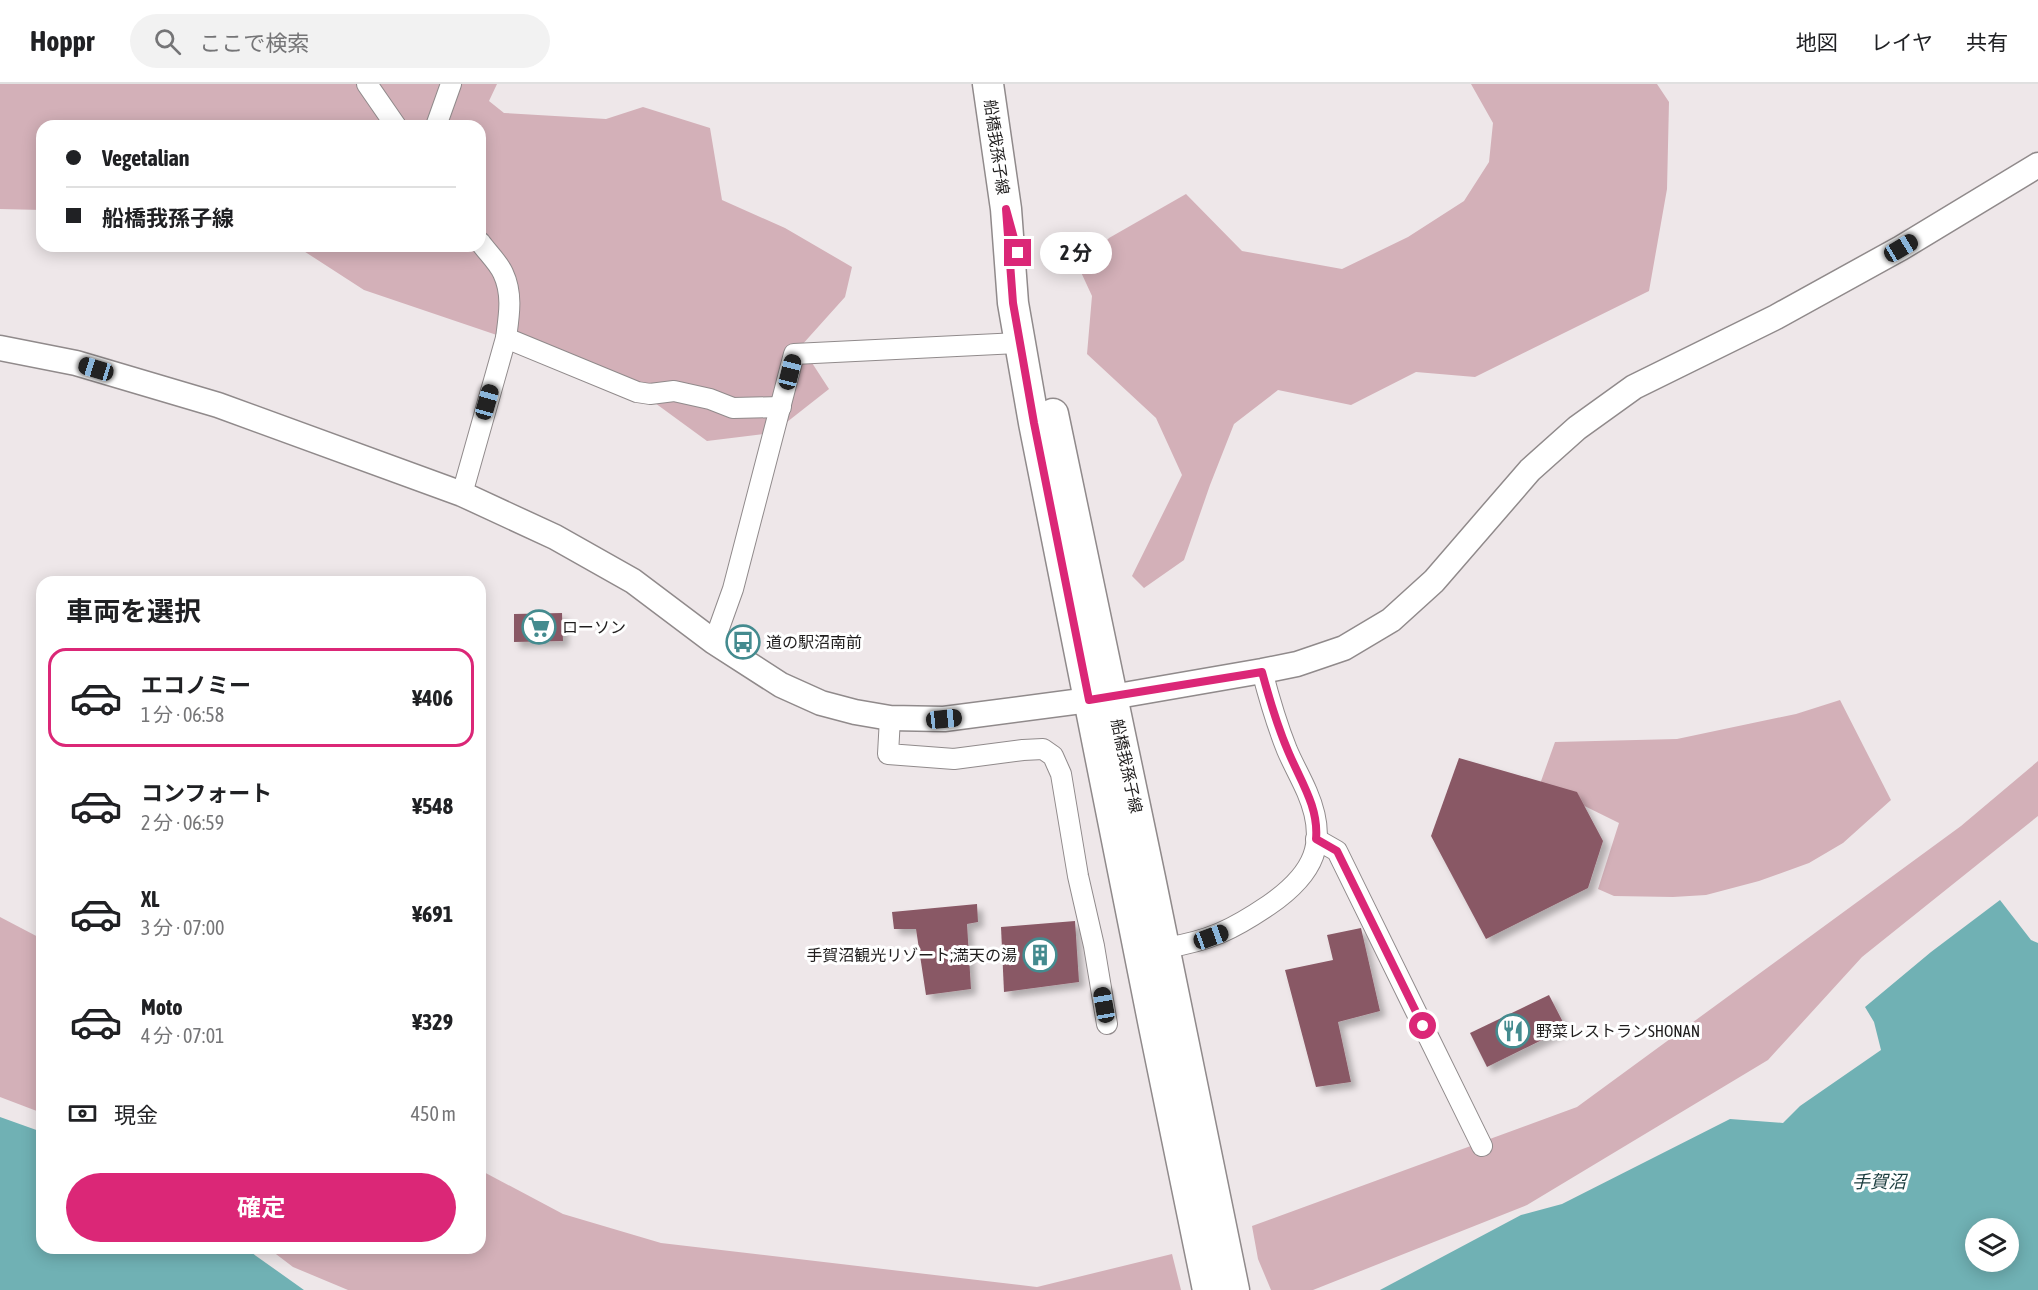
<!DOCTYPE html>
<html lang="ja">
<head>
<meta charset="utf-8">
<style>
	body { margin:0; font-family:"Asap Condensed","Noto Sans JP",sans-serif; background:#f2f2f2; color:#202124; height:100vh; display:flex; flex-direction:column; font-size:22px; white-space:nowrap }
	* { box-sizing:border-box; margin:0 }
	p { font-size:20px; color:#757577 }
	.icon { flex:none; width:33px; height:33px; fill:none; stroke:currentColor; stroke-width:2; stroke-linecap:round; stroke-linejoin:round }
	.map { position:relative; flex:1; overflow:hidden }
	.side { position:absolute; left:36px; top:492px; width:450px; height:678px; display:flex; flex-direction:column; background:#fff; border-radius:18px; box-shadow:0 3px 15px #0003 }
	.side>* { flex:none }
	.banner { position:absolute; left:36px; top:36px; width:450px; height:132px; border-radius:18px; box-shadow:0 3px 15px #0003; display:grid; align-content:center; height:132px; padding:0 30px; background:#fff }
	.controls { position:absolute; left:1965px; top:1134px; display:grid; gap:12px }
	.controls a { display:grid; place-items:center; width:54px; height:54px; border-radius:50%; background:#fff; box-shadow:0 3px 15px #0003; font-size:30px }
	.end { position:absolute; width:27px; height:27px; margin:-14px; border:8px solid #db2777; background:#fff; box-shadow:0 0 0 3px #fff }
	.from { border-radius:50% }
	.bubble { position:absolute; height:42px; border-radius:21px; background:#fff; box-shadow:0 3px 15px #0003; font-size:20px; font-weight:700; line-height:42px; text-align:center }
	.car { position:absolute; width:18px; height:36px; margin:-18px -9px; border-radius:8px; box-shadow:0 0 4px 2px #0007; background:linear-gradient(#222 24%,#8ab4d8 0 40%,#222 0 76%,#8ab4d8 0 86%,#222 0) }
	.banner b { display:flex; align-items:center; gap:21px; height:57px; font-size:22px }
	.banner b+b { border-top:2px solid #e0e0e0 }
	.banner i { width:15px; height:15px; background:#202124 }
	ul { padding:0; list-style:none }
	li { display:flex; align-items:center; gap:18px; height:99px; margin:0 12px 9px; padding:0 18px; border:3px solid transparent; border-radius:18px }
	li div { flex:1 }
	li b { display:block; font-size:22px }
	li em { font-style:normal; font-weight:700 }
	li.on { border-color:#db2777 }
	li>.icon { width:54px; height:54px; stroke-width:1.5 }
	h2 { padding:0 30px; font-size:27px; line-height:72px }
	.pay { display:flex; align-items:center; gap:15px; height:66px; padding:0 30px; font-size:22px }
	.pay p { margin-inline-start:auto }
	.button { display:flex; gap:12px; margin-top:auto; padding:12px 30px }
	.button a { flex:1; height:69px; border-radius:36px; background:#db2777; color:#fff; font-size:24px; font-weight:700; line-height:69px; text-align:center }
	header { display:flex; align-items:center; gap:36px; box-sizing:border-box; height:84px; padding:0 30px; background:#fff; border-bottom:2px solid #e0e0e0 }
	header strong { font-size:28px }
	nav { display:flex; gap:33px; margin-inline-start:auto; font-size:21px }
	.search { width:420px; height:54px; background:#f2f2f2; display:flex; align-items:center; gap:15px; box-sizing:border-box; padding:0 21px; border-radius:33px; color:#757577; font-size:22px }
	.map>svg:first-child { display:block }
	.green { fill:#d3b0b8 }
	.water { fill:#70b1b4; fill-rule:evenodd }
	.building { fill:#895865; filter:url(#shadow) }
	.lines { fill:none; stroke-linecap:round; stroke-linejoin:round }
	.minor-casing { stroke:#908a8b; stroke-width:22 }
	.tertiary-casing { stroke:#908a8b; stroke-width:27 }
	.primary-casing { stroke:#908a8b; stroke-width:33 }
	.minor { stroke:#fff; stroke-width:20 }
	.tertiary { stroke:#fff; stroke-width:24 }
	.primary { stroke:#fff; stroke-width:30 }
	.route { stroke:#db2777; stroke-width:8 }
	.labels { text-anchor:middle; stroke-width:6; stroke-linejoin:round; paint-order:stroke }
	.street-label { font-size:16px; fill:#201e1e; stroke:#fff }
	.poi-label { font-size:16px; fill:#201e1e; stroke:#fff; text-anchor:start }
	.water-label { font-size:18px; font-style:italic; fill:#1a3b3d; stroke:#fff }
</style>
</head>
<body>
<header>
<strong>Hoppr</strong>
<div class="search"><svg class="icon" aria-label="search" viewBox="0 0 24 24"><circle cx="10" cy="10" r="6"/><path d="M15 15l6 6"/></svg>ここで検索</div>
<nav><a>地図</a><a>レイヤ</a><a>共有</a></nav>
</header>
<div class="map">
<svg width="2038" height="1206" viewBox="0 0 2038 1206">
	<defs>
		<filter id="shadow"><feDropShadow dx="5.5" dy="5.5" stdDeviation="3" flood-color="#0004"/></filter>
	</defs>
	<rect width="100%" height="100%" fill="#eee7e9"/>
	<g class="green">
		<polygon points="0,0 497,0 489,17 504,29 606,35 643,23 710,44 722,116 785,144 852,183 845,213 801,262 829,305 773,349 707,357 655,319 632,297 364,206 296,162 480,162 480,42 42,42 42,126 0,125"/>
		<polygon points="1471,0 1657,0 1669,18 1667,105 1649,207 1475,293 1416,288 1351,321 1278,306 1234,340 1210,401 1184,476 1144,504 1132,492 1182,391 1156,334 1087,270 1092,212 1080,186 1109,154 1186,110 1242,167 1342,185 1408,153 1464,117 1489,78 1493,39"/>
		<polygon points="1840,616 1891,716 1843,759 1809,779 1759,797 1706,811 1673,813 1614,812 1598,805 1619,739 1540,700 1555,658 1677,655 1796,630"/>
		<polygon points="2038,677 2038,732 1862,873 1768,976 1527,1121 1313,1206 1271,1206 1258,1175 1252,1142 1577,1023 1961,742"/>
		<polygon points="0,833 42,855 42,1029 0,1013"/>
		<polygon points="480,1086 563,1130 661,1159 1037,1203 1172,1170 1181,1206 348,1206 293,1183 268,1164 480,1164"/>
	</g>
	<g class="water">
		<path d="M2000,816L2031,856L2038,859V1206H1380L1521,1131L1562,1120L1730,1035L1783,1039L1800,1022L1881,966L1874,938L1865,923L1931,868ZM1976,1144H2008V1178H1976Z"/>
		<polygon points="0,1033 42,1048 42,1164 245,1164 304,1206 0,1206"/>
	</g>
	<g class="building">
		<polygon points="562,529 563,557 514,558 514,530"/>
		<polygon points="1459,674 1577,708 1603,757 1588,804 1486,855 1431,752"/>
		<polygon points="977,820 978,838 967,840 971,905 926,911 916,845 894,845 892,828"/>
		<polygon points="1075,837 1079,898 1004,908 1001,843"/>
		<polygon points="1361,844 1380,927 1338,938 1351,998 1316,1003 1285,886 1333,876 1327,851"/>
		<polygon points="1549,911 1566,944 1487,983 1470,949"/>
	</g>
	<g class="lines">
		<g class="minor-casing">
			<g id="minor">
				<polyline points="367,0 396,42"/>
				<polyline points="436,42 451,0"/>
				<polyline points="506,254 637,308 650,310 674,307 710,315 733,324 781,323"/>
				<path d="M462,410L506,254C509,232 513,210 503,189C498,178 487,168 480,158"/>
				<polyline points="714,558 733,505 794,270 1020,259"/>
				<polyline points="890,634 888,670 954,675 1023,666 1043,665 1053,672 1061,690 1078,792 1094,862 1107,940"/>
				<polyline points="1316,755 1337,767 1482,1062"/>
				<path d="M1165,864C1209,857 1232,846 1269,821C1314,790 1329,759 1307,708C1301,694 1293,680 1287,666C1277,641 1269,614 1262,587"/>
			</g>
		</g>
		<g class="tertiary-casing">
			<polyline id="tertiary" points="0,264 76,279 218,321 462,410 555,453 633,497 714,558 781,601 821,619 855,628 890,634 944,635 1112,613 1262,587 1297,580 1344,564 1391,536 1434,497 1530,386 1577,344 1634,303 1776,233 1901,164 2038,81"/>
		</g>
		<g class="primary-casing">
			<g id="primary">
				<polyline points="988,0 1006,125 1013,219 1034,339 1154,942 1208,1206"/>
				<polyline points="1053,330 1150,794 1234,1206"/>
			</g>
		</g>
		<use href="#minor" class="minor"/>
		<use href="#tertiary" class="tertiary"/>
		<use href="#primary" class="primary"/>
	</g>
	<g class="lines">
		<path class="route" d="M1018,169L1006,125L1013,219L1034,339L1089,616L1262,588C1269,614 1277,641 1288,667C1300,696 1319,723 1316,755L1337,767L1423,942"/>
	</g>
	<defs>
		<g id="supermarket-ring" transform="scale(1.725)"><circle r="9.5" fill="#fff" stroke="#448b8f" stroke-width="1.5"/><path d="M-6-5.5h2.5l.6 2H6L4.5 2H-2.5L-4.4-4H-6ZM-1.5 3.2a1.3 1.3 0 1 0 .1 0ZM3 3.2a1.3 1.3 0 1 0 .1 0Z" fill="#448b8f"/></g>
		<g id="bus-ring" transform="scale(1.725)"><circle r="9.5" fill="#fff" stroke="#448b8f" stroke-width="1.5"/><path d="M-5-6H5V4H4V6H2V4H-2V6H-4V4H-5ZM-3.5-4V0h7V-4ZM-3.5 1.2v1.5H-2V1.2ZM2 1.2v1.5H3.5V1.2Z" fill="#448b8f"/></g>
		<g id="building-ring" transform="scale(1.725)"><circle r="9.5" fill="#fff" stroke="#448b8f" stroke-width="1.5"/><path d="M-4-6H4V6H1V3H-1V6H-4ZM-2.5-4.3h1.7v1.8h-1.7ZM.8-4.3h1.7v1.8H.8ZM-2.5-1h1.7V.8h-1.7ZM.8-1h1.7V.8H.8Z" fill="#448b8f"/></g>
		<g id="restaurant-ring" transform="scale(1.725)"><circle r="9.5" fill="#fff" stroke="#448b8f" stroke-width="1.5"/><path d="M-5-6h1v4h1v-4h1v4h1v-4h1v5L-1.5 .5V6h-2V.5L-5-1ZM5-6V6H3V1.5H1.5Q1.5-4 5-6Z" fill="#448b8f"/></g>
	</defs>
	<g fill-rule="evenodd">
		<use href="#supermarket-ring" x="539" y="543"/>
		<use href="#bus-ring" x="743" y="558"/>
		<use href="#building-ring" x="1040" y="871"/>
		<use href="#restaurant-ring" x="1513" y="947"/>
	</g>
	<g class="labels">
		<g class="street-label">
			<text transform="translate(997 63) rotate(82)" y="6">船橋我孫子線</text>
			<text transform="translate(1127 682) rotate(78)" y="6">船橋我孫子線</text>
		</g>
		<g class="poi-label">
			<text x="562" y="549">ローソン</text>
			<text x="766" y="564">道の駅沼南前</text>
			<text x="1017" y="877" text-anchor="end">手賀沼観光リゾート;満天の湯</text>
			<text x="1536" y="953">野菜レストランSHONAN</text>
		</g>
		<g class="water-label">
			<text x="1879" y="1104">手賀沼</text>
		</g>
	</g>
</svg>
<div class="controls">
<a><svg class="icon" aria-label="layers" viewBox="0 0 24 24"><path d="M12 4l9 5-9 5-9-5zM3 14l9 5 9-5"/></svg></a>
</div>
<i class="end from" style="left:1423px;top:942px"></i>
<i class="end" style="left:1018px;top:169px"></i>
<div class="bubble" style="left:1040px;top:148px;width:72px">2 分</div>
<i class="car" style="left:1901px;top:164px;rotate:59deg"></i>
<i class="car" style="left:96px;top:285px;rotate:287deg"></i>
<i class="car" style="left:790px;top:288px;rotate:14deg"></i>
<i class="car" style="left:487px;top:318px;rotate:16deg"></i>
<i class="car" style="left:944px;top:635px;rotate:84deg"></i>
<i class="car" style="left:1211px;top:853px;rotate:70deg"></i>
<i class="car" style="left:1104px;top:921px;rotate:350deg"></i>
<div class="banner">
<b><i class="from"></i>Vegetalian</b>
<b><i></i>船橋我孫子線</b>
</div>
<section class="side">
<h2>車両を選択</h2>
<ul>
<li class="on"><svg class="icon" aria-label="car" viewBox="0 0 24 24"><path d="M5 17H2v-5l4-1 3-4h7l3 4 3 1v5h-3M9 17h6M6 11h13"/><circle cx="7" cy="17" r="2"/><circle cx="17" cy="17" r="2"/></svg><div><b>エコノミー</b><p>1 分 · 06:58</p></div><em>¥406</em></li>
<li><svg class="icon" aria-label="car" viewBox="0 0 24 24"><path d="M5 17H2v-5l4-1 3-4h7l3 4 3 1v5h-3M9 17h6M6 11h13"/><circle cx="7" cy="17" r="2"/><circle cx="17" cy="17" r="2"/></svg><div><b>コンフォート</b><p>2 分 · 06:59</p></div><em>¥548</em></li>
<li><svg class="icon" aria-label="car" viewBox="0 0 24 24"><path d="M5 17H2v-5l4-1 3-4h7l3 4 3 1v5h-3M9 17h6M6 11h13"/><circle cx="7" cy="17" r="2"/><circle cx="17" cy="17" r="2"/></svg><div><b>XL</b><p>3 分 · 07:00</p></div><em>¥691</em></li>
<li><svg class="icon" aria-label="car" viewBox="0 0 24 24"><path d="M5 17H2v-5l4-1 3-4h7l3 4 3 1v5h-3M9 17h6M6 11h13"/><circle cx="7" cy="17" r="2"/><circle cx="17" cy="17" r="2"/></svg><div><b>Moto</b><p>4 分 · 07:01</p></div><em>¥329</em></li>
</ul>
<div class="pay"><svg class="icon" aria-label="cash" viewBox="0 0 24 24"><path d="M3 7h18v10H3z"/><circle cx="12" cy="12" r="2"/></svg>現金<p>450 m</p></div>
<div class="button"><a>確定</a></div>
</section>
</div>
</body>
</html>
